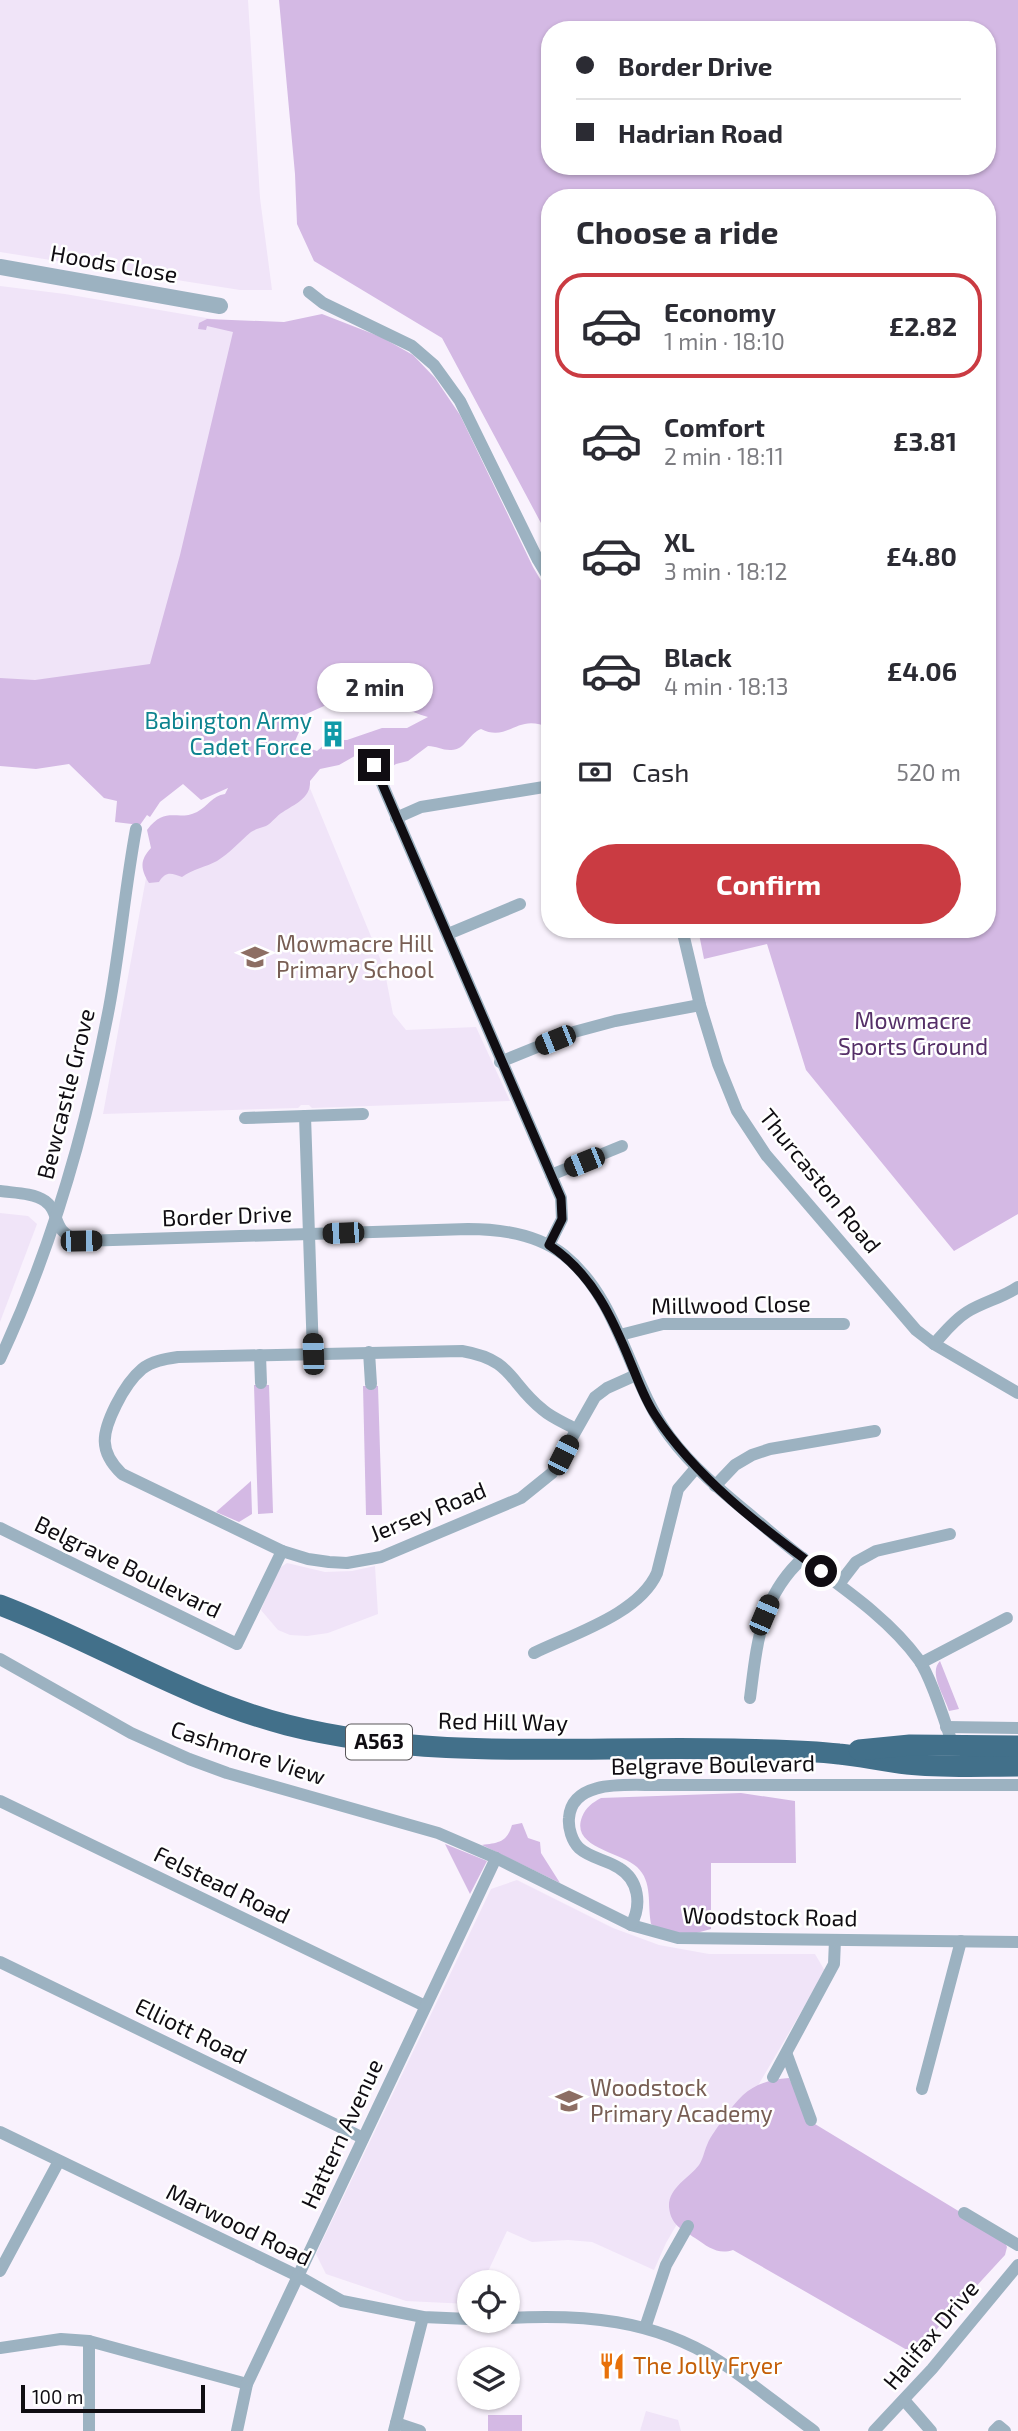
<!DOCTYPE html>
<html lang="en">
<head>
<meta charset="utf-8">
<style>
	body { margin:0; font-family:"Exo 2",sans-serif; background:#f7f7f7; color:#2b2b33; height:100vh; display:flex; flex-direction:column; font-size:26px; white-space:nowrap }
	* { box-sizing:border-box; margin:0 }
	p { font-size:23px; color:#7c7c81 }
	.icon { flex:none; width:38px; height:38px; fill:none; stroke:currentColor; stroke-width:2; stroke-linecap:round; stroke-linejoin:round }
	.map { position:relative; flex:1; overflow:hidden }
	.details { position:absolute; left:541px; top:189px; width:455px; height:749px; display:flex; flex-direction:column; background:#fff; border-radius:28px; box-shadow:0 2px 5px #0004 }
	.details>* { flex:none }
	.top-card { position:absolute; left:541px; top:21px; width:455px; height:154px; border-radius:28px; box-shadow:0 2px 5px #0004; display:grid; align-content:center; height:154px; padding:0 35px; background:#fff }
	.tools { position:absolute; left:457px; top:2270px; display:grid; gap:14px }
	.tools a { display:grid; place-items:center; width:63px; height:63px; border-radius:50%; background:#fff; box-shadow:0 2px 5px #0004; font-size:35px }
	.scale { position:absolute; left:21px; bottom:18px; width:184px; box-sizing:border-box; padding-left:7px; border:4px solid #100d12; border-top:0; font-size:19px; line-height:24px; white-space:nowrap; color:#100d12; -webkit-text-stroke:5px #fff; paint-order:stroke }
	.end { position:absolute; width:32px; height:32px; margin:-16px; border:9px solid #100d12; background:#fff; box-shadow:0 0 0 4px #fff }
	.from { border-radius:50% }
	.bubble { position:absolute; height:49px; border-radius:24px; background:#fff; box-shadow:0 2px 5px #0004; font-size:23px; font-weight:700; line-height:49px; text-align:center }
	.car { position:absolute; width:21px; height:42px; margin:-21px -10px; border-radius:9px; box-shadow:0 0 5px 2px #0007; background:linear-gradient(#222 24%,#8ab4d8 0 40%,#222 0 76%,#8ab4d8 0 86%,#222 0) }
	.top-card b { display:flex; align-items:center; gap:24px; height:66px; font-size:26px }
	.top-card b+b { border-top:2px solid #e1e1e2 }
	.top-card i { width:18px; height:18px; background:#2b2b33 }
	ul { padding:0; list-style:none }
	li { display:flex; align-items:center; gap:21px; height:105px; margin:0 14px 10px; padding:0 21px; border:4px solid transparent; border-radius:28px }
	li div { flex:1 }
	li b { display:block; font-size:26px }
	li em { font-style:normal; font-weight:700 }
	li.current { border-color:#ca3b42 }
	li>.icon { width:63px; height:63px; stroke-width:1.5 }
	h2 { padding:0 35px; font-size:32px; line-height:84px }
	.pay { display:flex; align-items:center; gap:18px; height:77px; padding:0 35px; font-size:26px }
	.pay p { margin-inline-start:auto }
	.action { display:flex; gap:14px; margin-top:auto; padding:14px 35px }
	.action a { flex:1; height:80px; border-radius:42px; background:#ca3b42; color:#fff; font-size:28px; font-weight:700; line-height:80px; text-align:center }
	.map>svg:first-child { display:block }
	.built { fill:#f0e4f8 }
	.green { fill:#d4b9e4; fill-rule:evenodd }
	.lines { fill:none; stroke-linecap:round; stroke-linejoin:round }
	.minor { stroke:#9cb2c1; stroke-width:12 }
	.tertiary { stroke:#9cb2c1; stroke-width:16 }
	.trunk { stroke:#42708a; stroke-width:21 }
	.route { stroke:#100d12; stroke-width:9 }
	.labels { text-anchor:middle; stroke-width:5; stroke-linejoin:round; paint-order:stroke }
	.shield { fill:#fff; stroke:#585659; stroke-width:2 }
	.shield-label { font-size:21px; font-weight:bold; fill:#100d12 }
	.street-label { font-size:23px; fill:#100d12; stroke:#fff }
	.culture-label { font-size:23px; fill:#0d838f; stroke:#fff; text-anchor:end }
	.education-label { font-size:23px; fill:#785e54; stroke:#fff; text-anchor:start }
	.park-label { font-size:23px; fill:#552f68; stroke:#fff }
	.food-label { font-size:23px; fill:#c56008; stroke:#fff; text-anchor:start }
</style>
</head>
<body>
<div class="map">
<svg width="1018" height="2431" viewBox="0 0 1018 2431">
	<rect width="100%" height="100%" fill="#f9f2fd"/>
	<g class="built">
		<polygon points="0,0 248,0 260,198 272,290 240,290 0,252"/>
		<polygon points="0,286 65,294 236,323 159,677 0,696"/>
		<polygon points="307,781 384,968 393,1014 406,1030 476,1027 510,1101 312,1108 309,1105 301,1105 298,1108 103,1114 146,878"/>
		<polygon points="0,1213 28,1216 37,1224 0,1322"/>
		<polygon points="287,1563 325,1572 352,1571 375,1566 378,1614 328,1633 307,1636 290,1635 278,1630 261,1610 278,1569"/>
		<polygon points="517,1880 613,1928 659,1945 709,1954 815,1954 825,1971 666,2243 654,2270 592,2242 568,2240 532,2242 507,2231 483,2282 469,2282 469,2304 406,2301 326,2274 316,2254 491,1889"/>
		<polygon points="646,2411 678,2420 681,2431 640,2431"/>
	</g>
	<g class="green">
		<path d="M279,0H1018V1214L954,1251L806,1070L767,944L704,959L698,929H987V198H550L549,538L442,338L314,261L297,224L295,174ZM550,30H987V166H550Z"/>
		<path d="M322,314L381,337L413,355L435,378L460,415L533,567L549,594V728C517,712 509,743 481,729C468,734 465,751 450,750C442,750 436,746 428,746L408,761L396,764L390,768L382,766L376,756L361,747L360,753L339,765L320,769L310,781C311,798 295,804 283,812C276,816 273,822 266,826C261,828 255,829 251,832C239,842 230,853 217,861C206,867 193,869 182,877C171,873 166,871 159,882L149,883C140,868 140,860 151,848L147,830C166,805 177,822 197,812C208,806 212,796 225,794L228,788L201,800L183,784L160,802L150,817L147,815L140,825L115,822L117,801L104,798L69,764L36,769L0,766V678L35,680L150,664L180,555L233,332L207,326L206,330L198,329L199,323L207,319L284,322ZM371,690C391,699 408,712 428,717L407,728H382L347,740H336L324,745L317,751L299,745L292,748L299,732L282,725L355,692Z"/>
		<polygon points="254,1385 269,1385 273,1513 258,1514"/>
		<polygon points="363,1386 378,1386 382,1515 366,1515"/>
		<polygon points="251,1481 252,1514 239,1522 216,1512"/>
		<path d="M940,1661L959,1709L949,1711C945,1697 928,1673 940,1661Z"/>
		<path d="M741,1793L795,1801L796,1863H711V1929L678,1938L651,1924C647,1904 653,1882 637,1867C622,1852 570,1848 582,1817C586,1807 592,1803 601,1798Z"/>
		<path d="M522,1823L528,1838L540,1842L541,1853L560,1883L482,1845C499,1843 507,1842 512,1825Z"/>
		<polygon points="445,1844 487,1861 470,1894"/>
		<path d="M789,2078L810,2121L1003,2238L1007,2247L1005,2255L914,2354L733,2250C718,2255 708,2247 695,2238C682,2229 671,2226 669,2207C668,2188 689,2178 699,2165C703,2159 704,2152 707,2145C711,2135 718,2127 724,2118C743,2091 755,2081 789,2078Z"/>
		<rect x="488" y="2415" width="34" height="16"/>
	</g>
	<g class="lines">
		<g class="minor">
			<polyline points="309,292 323,303 412,346 434,365 460,401 538,560 550,580"/>
			<polyline points="374,765 561,1198 562,1219 549,1245"/>
			<polyline points="396,818 421,807 550,786"/>
			<polyline points="682,929 700,1005 718,1064 737,1111 766,1155 916,1330 934,1344 1018,1393"/>
			<polyline points="448,934 520,904"/>
			<polyline points="500,1062 574,1032 615,1021 700,1005"/>
			<polyline points="305,1116 313,1354"/>
			<polyline points="245,1118 363,1114"/>
			<polyline points="551,1175 622,1146"/>
			<path d="M0,1191C14,1193 33,1193 45,1201C62,1213 49,1232 81,1241L468,1229C501,1229 537,1234 564,1255C621,1301 628,1381 670,1437C694,1469 724,1493 754,1518C772,1533 789,1548 808,1562C846,1590 890,1620 919,1660C931,1677 947,1727 954,1749"/>
			<polyline points="620,1335 663,1324 844,1324"/>
			<path d="M934,1344C944,1333 954,1320 967,1312C983,1302 1002,1298 1018,1287"/>
			<polyline points="369,1352 371,1384"/>
			<polyline points="260,1355 261,1383"/>
			<path d="M0,1359C52,1248 86,1129 109,1008C120,949 125,888 136,829"/>
			<polyline points="715,1486 735,1465 752,1455 770,1449 875,1431"/>
			<polyline points="0,1528 237,1644 282,1551 308,1559 329,1562 347,1563 381,1557 521,1498 552,1473 595,1397 607,1388 636,1375"/>
			<path d="M282,1551L122,1474C98,1451 102,1433 116,1405C123,1391 130,1379 142,1369C152,1361 165,1359 178,1357L462,1351C514,1360 508,1382 543,1410C552,1418 565,1423 576,1429"/>
			<polyline points="839,1584 856,1562 876,1551 950,1534"/>
			<path d="M534,1653C573,1634 639,1614 657,1573L678,1489L696,1468"/>
			<polyline points="0,1659 131,1733 189,1759 227,1773 438,1833 496,1858 631,1925 678,1938 1018,1942"/>
			<polyline points="921,1663 1007,1618"/>
			<path d="M750,1698C757,1644 760,1597 803,1558"/>
			<polyline points="946,1727 1018,1728"/>
			<polyline points="0,1801 425,2006"/>
			<path d="M631,1925C642,1905 639,1880 619,1868C607,1860 590,1858 579,1848C572,1841 568,1828 569,1818C572,1777 633,1786 661,1785H1018"/>
			<polyline points="0,1962 363,2138"/>
			<polyline points="787,2055 811,2120"/>
			<polyline points="773,2077 834,1964 835,1940"/>
			<polyline points="922,2089 961,1941"/>
			<polyline points="0,2132 298,2276 342,2301 423,2317 469,2319"/>
			<polyline points="964,2213 1018,2245"/>
			<polyline points="0,2271 59,2161"/>
			<path d="M508,2318C583,2314 653,2319 719,2361C751,2382 782,2408 814,2431"/>
			<polyline points="645,2328 666,2265 688,2226"/>
			<polyline points="89,2341 89,2431"/>
			<polyline points="0,2348 61,2339 89,2341 247,2384"/>
			<polyline points="904,2400 931,2431"/>
			<polyline points="396,2423 420,2431"/>
			<polyline points="237,2431 247,2384 496,1858"/>
			<polyline points="394,2431 423,2317"/>
			<polyline points="874,2431 932,2369 1018,2265"/>
			<polyline points="994,2431 999,2426 1005,2431"/>
		</g>
		<polyline class="tertiary" points="0,267 220,306"/>
		<g class="trunk">
			<path d="M0,1605C97,1642 186,1699 287,1725C433,1762 585,1745 734,1749C769,1750 805,1750 839,1754C862,1756 884,1762 907,1764C943,1768 982,1766 1018,1766"/>
			<polyline points="859,1750 910,1745 1018,1746"/>
		</g>
	</g>
	<g class="lines">
		<path class="route" d="M374,765L561,1198L562,1219L549,1245C593,1274 613,1319 632,1366C639,1383 645,1400 655,1415C696,1478 761,1527 821,1571"/>
	</g>
	<defs>
		<g id="building-bare" transform="scale(2.1)"><path d="M-4-6H4V6H1V3H-1V6H-4ZM-2.5-4.3h1.7v1.8h-1.7ZM.8-4.3h1.7v1.8H.8ZM-2.5-1h1.7V.8h-1.7ZM.8-1h1.7V.8H.8Z" fill="#0f9aa8" stroke="#fff" stroke-width="2.5" paint-order="stroke"/></g>
		<g id="school-bare" transform="scale(2.1)"><path d="M0-5L7-2L0 1L-7-2ZM-4 1L0 2.5L4 1V4Q0 6-4 4Z" fill="#8d6e63" stroke="#fff" stroke-width="2.5" paint-order="stroke"/></g>
		<g id="restaurant-bare" transform="scale(2.1)"><path d="M-5-6h1v4h1v-4h1v4h1v-4h1v5L-1.5 .5V6h-2V.5L-5-1ZM5-6V6H3V1.5H1.5Q1.5-4 5-6Z" fill="#e8710a" stroke="#fff" stroke-width="2.5" paint-order="stroke"/></g>
	</defs>
	<g fill-rule="evenodd">
		<use href="#building-bare" x="333" y="734"/>
		<use href="#school-bare" x="255" y="957"/>
		<use href="#school-bare" x="569" y="2101"/>
		<use href="#restaurant-bare" x="612" y="2366"/>
	</g>
	<g class="labels">
		<rect class="shield" x="346" y="1724.5" width="66" height="35" rx="5"/>
		<g class="shield-label">
			<text x="379" y="1749">A563</text>
		</g>
		<g class="street-label">
			<text transform="translate(114 264) rotate(10)" y="8">Hoods Close</text>
			<text transform="translate(66 1094) rotate(-76)" y="8">Bewcastle Grove</text>
			<text transform="translate(820 1181) rotate(51)" y="8">Thurcaston Road</text>
			<text transform="translate(227 1216) rotate(-2)" y="8">Border Drive</text>
			<text transform="translate(731 1305) rotate(-1)" y="8">Millwood Close</text>
			<text transform="translate(428 1512) rotate(-22)" y="8">Jersey Road</text>
			<text transform="translate(128 1567) rotate(26)" y="8">Belgrave Boulevard</text>
			<text transform="translate(503 1722) rotate(1)" y="8">Red Hill Way</text>
			<text transform="translate(248 1753) rotate(18)" y="8">Cashmore View</text>
			<text transform="translate(713 1765) rotate(-1)" y="8">Belgrave Boulevard</text>
			<text transform="translate(222 1885) rotate(26)" y="8">Felstead Road</text>
			<text transform="translate(770 1917) rotate(1)" y="8">Woodstock Road</text>
			<text transform="translate(191 2031) rotate(26)" y="8">Elliott Road</text>
			<text transform="translate(342 2134) rotate(-65)" y="8">Hattern Avenue</text>
			<text transform="translate(239 2225) rotate(26)" y="8">Marwood Road</text>
			<text transform="translate(931 2335) rotate(-50)" y="8">Halifax Drive</text>
		</g>
		<g class="culture-label">
			<text x="312" y="729">Babington Army<tspan x="312" dy="26">Cadet Force</tspan></text>
		</g>
		<g class="education-label">
			<text x="276" y="952">Mowmacre Hill<tspan x="276" dy="26">Primary School</tspan></text>
			<text x="590" y="2096">Woodstock<tspan x="590" dy="26">Primary Academy</tspan></text>
		</g>
		<g class="park-label">
			<text x="913" y="1029">Mowmacre<tspan x="913" dy="26">Sports Ground</tspan></text>
		</g>
		<g class="food-label">
			<text x="633" y="2374">The Jolly Fryer</text>
		</g>
	</g>
</svg>
<div class="tools">
<a><svg class="icon" aria-label="locate" viewBox="0 0 24 24"><circle cx="12" cy="12" r="6"/><path d="M12 2v4M12 18v4M2 12h4M18 12h4"/></svg></a>
<a><svg class="icon" aria-label="layers" viewBox="0 0 24 24"><path d="M12 4l9 5-9 5-9-5zM3 14l9 5 9-5"/></svg></a>
</div>
<div class="scale">100 m</div>
<i class="end from" style="left:821px;top:1571px"></i>
<i class="end" style="left:374px;top:765px"></i>
<div class="bubble" style="left:317px;top:663px;width:116px">2 min</div>
<i class="car" style="left:555px;top:1040px;rotate:248deg"></i>
<i class="car" style="left:584px;top:1162px;rotate:248deg"></i>
<i class="car" style="left:343px;top:1233px;rotate:268deg"></i>
<i class="car" style="left:81px;top:1241px;rotate:89deg"></i>
<i class="car" style="left:313px;top:1354px;rotate:358deg"></i>
<i class="car" style="left:563px;top:1455px;rotate:27deg"></i>
<i class="car" style="left:764px;top:1615px;rotate:23deg"></i>
<div class="top-card">
<b><i class="from"></i>Border Drive</b>
<b><i></i>Hadrian Road</b>
</div>
<section class="details">
<h2>Choose a ride</h2>
<ul>
<li class="current"><svg class="icon" aria-label="car" viewBox="0 0 24 24"><path d="M5 17H2v-5l4-1 3-4h7l3 4 3 1v5h-3M9 17h6M6 11h13"/><circle cx="7" cy="17" r="2"/><circle cx="17" cy="17" r="2"/></svg><div><b>Economy</b><p>1 min · 18:10</p></div><em>£2.82</em></li>
<li><svg class="icon" aria-label="car" viewBox="0 0 24 24"><path d="M5 17H2v-5l4-1 3-4h7l3 4 3 1v5h-3M9 17h6M6 11h13"/><circle cx="7" cy="17" r="2"/><circle cx="17" cy="17" r="2"/></svg><div><b>Comfort</b><p>2 min · 18:11</p></div><em>£3.81</em></li>
<li><svg class="icon" aria-label="car" viewBox="0 0 24 24"><path d="M5 17H2v-5l4-1 3-4h7l3 4 3 1v5h-3M9 17h6M6 11h13"/><circle cx="7" cy="17" r="2"/><circle cx="17" cy="17" r="2"/></svg><div><b>XL</b><p>3 min · 18:12</p></div><em>£4.80</em></li>
<li><svg class="icon" aria-label="car" viewBox="0 0 24 24"><path d="M5 17H2v-5l4-1 3-4h7l3 4 3 1v5h-3M9 17h6M6 11h13"/><circle cx="7" cy="17" r="2"/><circle cx="17" cy="17" r="2"/></svg><div><b>Black</b><p>4 min · 18:13</p></div><em>£4.06</em></li>
</ul>
<div class="pay"><svg class="icon" aria-label="cash" viewBox="0 0 24 24"><path d="M3 7h18v10H3z"/><circle cx="12" cy="12" r="2"/></svg>Cash<p>520 m</p></div>
<div class="action"><a>Confirm</a></div>
</section>
</div>
</body>
</html>
